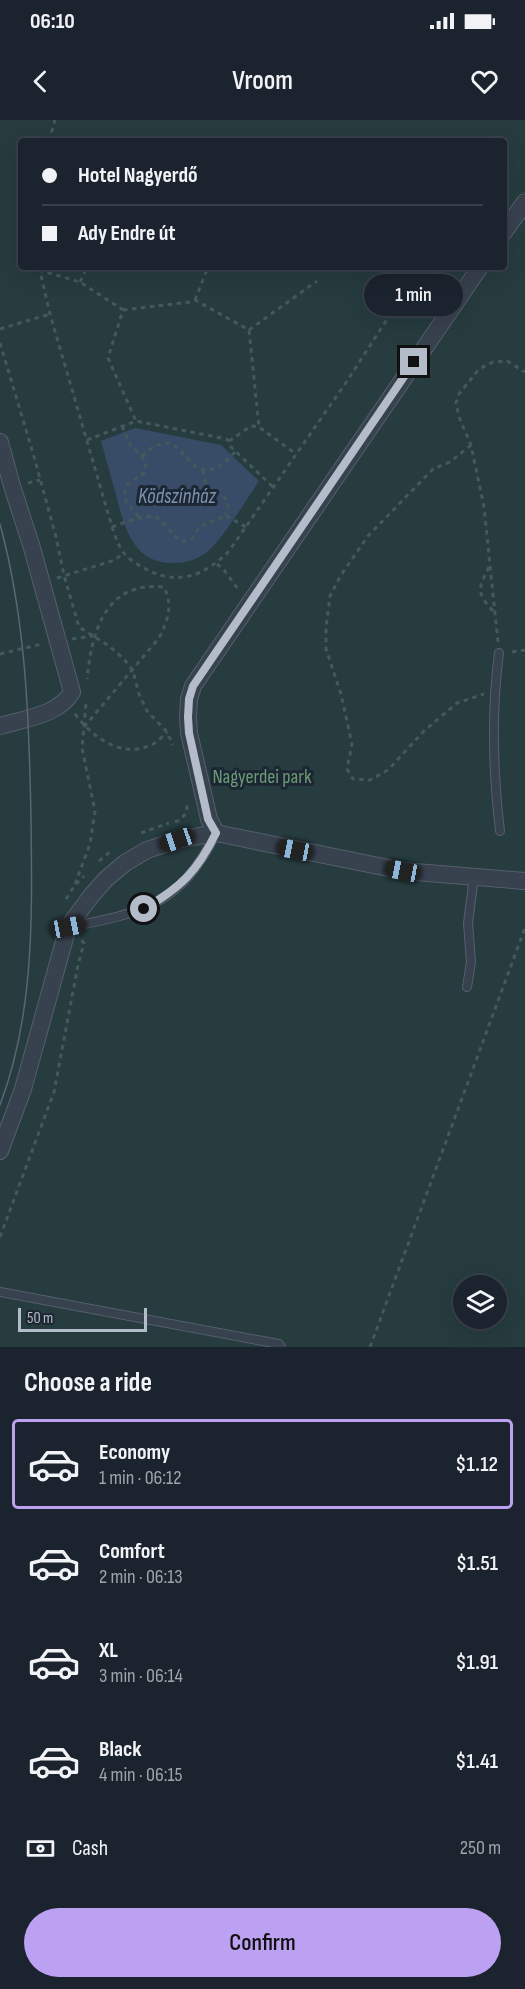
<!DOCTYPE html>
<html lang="en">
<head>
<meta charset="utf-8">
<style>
	body { margin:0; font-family:"Sofia Sans Condensed",sans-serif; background:#282f3a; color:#f1f3f6; height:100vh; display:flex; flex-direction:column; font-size:22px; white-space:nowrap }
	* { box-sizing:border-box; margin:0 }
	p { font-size:20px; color:#a0a4aa }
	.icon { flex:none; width:33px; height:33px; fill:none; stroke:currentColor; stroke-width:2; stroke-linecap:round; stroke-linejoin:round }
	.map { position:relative; height:1227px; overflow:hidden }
	.sheet { display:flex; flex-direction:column; background:#1b232e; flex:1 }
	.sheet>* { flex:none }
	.banner { position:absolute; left:18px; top:18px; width:489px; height:132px; border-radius:6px; box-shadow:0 6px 24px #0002,0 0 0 2px #39404a; display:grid; align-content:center; height:132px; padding:0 24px; background:#1b232e }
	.controls { position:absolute; left:453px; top:1155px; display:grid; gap:12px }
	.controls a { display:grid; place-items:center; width:54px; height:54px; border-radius:50%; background:#1b232e; box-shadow:0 6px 24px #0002,0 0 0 2px #39404a; font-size:30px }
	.scale { position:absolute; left:18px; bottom:15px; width:129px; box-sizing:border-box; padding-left:6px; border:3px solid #b4bcc9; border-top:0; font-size:16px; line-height:21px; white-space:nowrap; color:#b4bcc9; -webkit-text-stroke:4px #1d2633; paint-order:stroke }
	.end { position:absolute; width:27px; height:27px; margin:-14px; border:8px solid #b4bcc9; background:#111; box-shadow:0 0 0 3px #111 }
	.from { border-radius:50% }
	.bubble { position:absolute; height:42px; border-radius:21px; background:#1b232e; box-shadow:0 6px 24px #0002,0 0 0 2px #39404a; font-size:20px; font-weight:600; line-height:42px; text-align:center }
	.car { position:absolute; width:18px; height:36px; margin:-18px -9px; border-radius:8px; box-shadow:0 0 4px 2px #0007; background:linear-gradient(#222 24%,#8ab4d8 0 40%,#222 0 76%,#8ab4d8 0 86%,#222 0) }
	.banner b { display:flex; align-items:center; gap:21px; height:57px; font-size:22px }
	.banner b+b { border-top:2px solid #39404a }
	.banner i { width:15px; height:15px; background:#f1f3f6 }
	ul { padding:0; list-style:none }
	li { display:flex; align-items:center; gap:18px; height:90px; margin:0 12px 9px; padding:0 12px; border:3px solid transparent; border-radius:6px }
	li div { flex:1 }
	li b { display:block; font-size:22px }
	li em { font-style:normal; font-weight:600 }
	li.selected { border-color:#bca0f2 }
	li>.icon { width:54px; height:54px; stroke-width:1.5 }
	h2 { padding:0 24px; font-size:27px; line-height:72px }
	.pay { display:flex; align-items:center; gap:15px; height:66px; padding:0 24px; font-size:22px }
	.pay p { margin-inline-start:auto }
	.cta { display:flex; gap:12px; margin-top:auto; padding:12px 24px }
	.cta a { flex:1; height:69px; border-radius:36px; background:#bca0f2; color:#111; font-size:24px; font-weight:600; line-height:69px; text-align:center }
	.status { display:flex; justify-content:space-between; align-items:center; height:42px; padding:0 30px; background:#1b232e; direction:ltr }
	.status svg { height:16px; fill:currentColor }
	header { display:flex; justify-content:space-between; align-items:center; height:78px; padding:0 24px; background:#1b232e; font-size:27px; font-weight:600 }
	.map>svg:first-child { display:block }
	.green { fill:#263c3f; fill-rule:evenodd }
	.water { fill:#394c67 }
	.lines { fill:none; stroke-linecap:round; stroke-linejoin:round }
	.lane-casing { stroke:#565f6c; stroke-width:10 }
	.street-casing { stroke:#565f6c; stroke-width:18 }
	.path { stroke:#44595c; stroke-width:3; stroke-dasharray:4.5 4.5; stroke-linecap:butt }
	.lane { stroke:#38414e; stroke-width:8 }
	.street { stroke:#38414e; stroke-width:16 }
	.tram { stroke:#5a6575; stroke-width:1.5 }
	.route { stroke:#b4bcc9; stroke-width:8 }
	.labels { text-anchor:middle; stroke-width:6; stroke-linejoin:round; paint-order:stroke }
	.park-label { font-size:20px; fill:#6b9a76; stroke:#1d2633 }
	.water-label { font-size:21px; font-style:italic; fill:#7c92b1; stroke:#1d2633 }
</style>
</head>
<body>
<div class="status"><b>06:10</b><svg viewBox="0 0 49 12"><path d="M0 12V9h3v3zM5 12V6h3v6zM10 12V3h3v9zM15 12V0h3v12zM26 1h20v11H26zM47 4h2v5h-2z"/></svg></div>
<header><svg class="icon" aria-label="back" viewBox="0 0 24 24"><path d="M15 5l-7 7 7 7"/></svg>Vroom<svg class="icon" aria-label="heart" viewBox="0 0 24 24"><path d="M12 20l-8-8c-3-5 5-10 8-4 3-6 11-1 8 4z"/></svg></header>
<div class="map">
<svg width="525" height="1227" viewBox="0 0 525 1227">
	<rect width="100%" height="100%" fill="#242f3e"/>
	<path class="green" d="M0,0H525V1227H0ZM21,21H504V147H21ZM464,1166H496V1198H464Z"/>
	<path class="water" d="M135,308L221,325L259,361C245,381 224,418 207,432C197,440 185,443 172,443C132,443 124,405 116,375C111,357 106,339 101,321Z"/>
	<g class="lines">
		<g class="lane-casing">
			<g id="lane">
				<path d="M499,533C491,593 493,652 500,711"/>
				<path d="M69,807C142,793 181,785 216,713"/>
				<polyline points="467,867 471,842 468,803 474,757"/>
				<polyline points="0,1172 279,1224 281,1227"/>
			</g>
		</g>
		<g class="street-casing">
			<g id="street">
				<polyline points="504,112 525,82"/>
				<path d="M0,322L12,366L32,428L72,572C59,595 23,599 0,606"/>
				<polyline points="216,713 209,699 189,613 188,597 189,579 193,566 480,147"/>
				<polyline points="0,1031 23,969 68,807 91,776 106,759 125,743 147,730 177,720 216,713 403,751 525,761"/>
			</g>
		</g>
		<g class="path">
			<polyline points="49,21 55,0"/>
			<path d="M39,147L50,194L112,407C115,415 118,425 123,432C128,439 138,445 146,449C177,466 205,456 229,431L345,264L421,147"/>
			<polyline points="39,150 80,162 123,190 108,238 136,301"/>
			<polyline points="80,162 87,147"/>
			<polyline points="195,180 208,147"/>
			<polyline points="123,190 190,182 195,180 249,210 259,307"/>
			<polyline points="0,209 50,194"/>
			<polyline points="249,210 317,161"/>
			<polyline points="0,223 35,340 56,417 64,455 79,507 109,526 124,539 133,551 139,574 147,591 167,612 173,625"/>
			<path d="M122,306L130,325L142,336L146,344L144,353L128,364L124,375C126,385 135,389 139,399"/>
			<polyline points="87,320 136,301 226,319 229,321 231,327 273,367"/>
			<polyline points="229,321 251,306 259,307 296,334"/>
			<polyline points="471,325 450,342 433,349 368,416 341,455 330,476 326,508 326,529 341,574 352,624 347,649 353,659 370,660 388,650 424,611 457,583 484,574"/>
			<path d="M142,336C183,298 182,358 213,349C222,346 229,338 235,332"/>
			<path d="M203,350C204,355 204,360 207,365C215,377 236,374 225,395"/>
			<polyline points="28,363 40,360"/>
			<path d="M112,407C124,403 141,395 154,397C169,399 176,434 195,416C200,399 214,405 225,395L246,407"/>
			<polyline points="217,444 224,450 238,469"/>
			<path d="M489,447C478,469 476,472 493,491"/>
			<polyline points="57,458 115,440 123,433"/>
			<polyline points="72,519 93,516"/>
			<polyline points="498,522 484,387 471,325 459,297 456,283 459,274 479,249 493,242 507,241 525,252"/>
			<polyline points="512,532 525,530"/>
			<polyline points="0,534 42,524"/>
			<path d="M75,594C92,617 123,640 153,624C158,621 163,616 167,612"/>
			<path d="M84,607L159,518C168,500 173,486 164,467C105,461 92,511 87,559"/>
			<polyline points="175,702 180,700 187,692 187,685"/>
			<polyline points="141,713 169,703"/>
			<polyline points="99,741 110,732"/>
			<polyline points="75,764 90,724 95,691 82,628 86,583"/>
			<polyline points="66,779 74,766 84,756"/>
			<polyline points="0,1117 54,972 78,845 84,823 81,820"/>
			<polyline points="370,1227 525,808"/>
		</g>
		<use href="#lane" class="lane"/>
		<use href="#street" class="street"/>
		<path class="tram" d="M0,404C26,500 29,598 31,697C32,795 35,892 0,985"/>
	</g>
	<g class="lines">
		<path class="route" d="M144,789C181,767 197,752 216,713L208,699L189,613L188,597L189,579L193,566L414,242"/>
	</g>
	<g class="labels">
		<g class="park-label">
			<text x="262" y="663">Nagyerdei park</text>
		</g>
		<g class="water-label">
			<text x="177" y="383">Ködszínház</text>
		</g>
	</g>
</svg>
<div class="controls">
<a><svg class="icon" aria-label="layers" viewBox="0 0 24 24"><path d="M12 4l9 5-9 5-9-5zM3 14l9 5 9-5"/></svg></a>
</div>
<div class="scale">50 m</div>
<i class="end from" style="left:144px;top:789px"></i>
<i class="end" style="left:414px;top:242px"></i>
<div class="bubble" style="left:364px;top:154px;width:99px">1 min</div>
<i class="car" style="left:177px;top:720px;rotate:251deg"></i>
<i class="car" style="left:295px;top:730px;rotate:281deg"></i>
<i class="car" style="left:403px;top:751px;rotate:281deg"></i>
<i class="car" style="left:68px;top:807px;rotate:79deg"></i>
<div class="banner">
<b><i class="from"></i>Hotel Nagyerdő</b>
<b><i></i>Ady Endre út</b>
</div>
</div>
<section class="sheet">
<h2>Choose a ride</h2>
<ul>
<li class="selected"><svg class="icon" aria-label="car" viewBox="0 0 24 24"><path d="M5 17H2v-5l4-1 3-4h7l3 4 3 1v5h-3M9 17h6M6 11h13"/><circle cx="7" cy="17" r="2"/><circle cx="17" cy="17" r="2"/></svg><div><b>Economy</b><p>1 min · 06:12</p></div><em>$1.12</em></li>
<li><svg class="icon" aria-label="car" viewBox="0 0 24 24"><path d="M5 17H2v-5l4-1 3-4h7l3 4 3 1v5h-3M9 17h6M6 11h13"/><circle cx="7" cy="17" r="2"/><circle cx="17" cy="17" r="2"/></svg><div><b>Comfort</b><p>2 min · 06:13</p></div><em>$1.51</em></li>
<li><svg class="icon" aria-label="car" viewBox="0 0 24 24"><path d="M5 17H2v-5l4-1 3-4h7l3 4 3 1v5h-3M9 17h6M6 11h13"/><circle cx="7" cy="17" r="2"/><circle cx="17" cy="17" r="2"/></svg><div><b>XL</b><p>3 min · 06:14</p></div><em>$1.91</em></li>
<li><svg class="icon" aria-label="car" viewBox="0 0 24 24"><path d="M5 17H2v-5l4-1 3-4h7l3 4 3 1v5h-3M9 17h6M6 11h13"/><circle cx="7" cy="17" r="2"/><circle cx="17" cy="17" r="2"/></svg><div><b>Black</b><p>4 min · 06:15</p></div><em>$1.41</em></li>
</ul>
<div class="pay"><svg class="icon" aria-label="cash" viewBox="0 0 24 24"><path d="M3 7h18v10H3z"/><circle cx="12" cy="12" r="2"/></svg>Cash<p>250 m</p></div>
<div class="cta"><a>Confirm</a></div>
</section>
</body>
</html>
